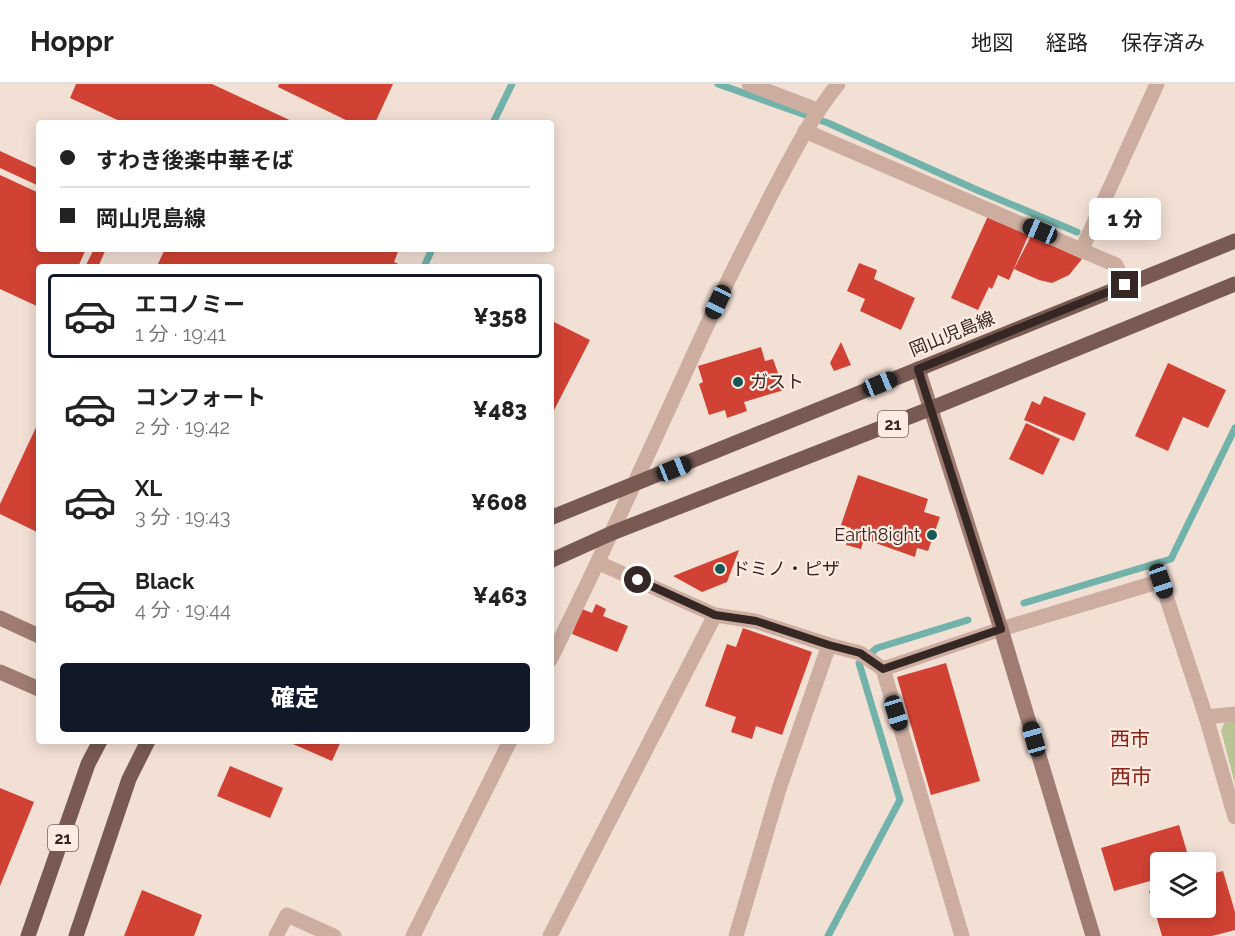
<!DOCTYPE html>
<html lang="ja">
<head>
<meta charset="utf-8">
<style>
	body { margin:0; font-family:Raleway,"Noto Sans JP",sans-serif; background:#f6f6f6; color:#222; height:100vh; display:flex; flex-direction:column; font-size:22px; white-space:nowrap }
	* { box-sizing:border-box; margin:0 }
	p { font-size:20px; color:#767676 }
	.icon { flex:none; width:33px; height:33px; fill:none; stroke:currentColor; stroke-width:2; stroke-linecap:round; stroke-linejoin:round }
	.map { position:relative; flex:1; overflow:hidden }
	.sheet { position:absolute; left:36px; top:180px; width:518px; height:480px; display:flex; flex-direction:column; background:#fff; border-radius:6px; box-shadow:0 3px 15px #0003 }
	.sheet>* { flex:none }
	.banner { position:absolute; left:36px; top:36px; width:518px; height:132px; border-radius:6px; box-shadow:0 3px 15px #0003; display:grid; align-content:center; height:132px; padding:0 24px; background:#fff }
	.tools { position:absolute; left:1150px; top:768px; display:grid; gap:12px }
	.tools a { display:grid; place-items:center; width:66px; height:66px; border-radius:6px; background:#fff; box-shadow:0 3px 15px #0003; font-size:30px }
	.end { position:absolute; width:27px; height:27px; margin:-14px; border:8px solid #352724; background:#fff; box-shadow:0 0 0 3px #fff }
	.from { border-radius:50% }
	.bubble { position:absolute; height:42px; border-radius:6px; background:#fff; box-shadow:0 3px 15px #0003; font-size:20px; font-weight:800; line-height:42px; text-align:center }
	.car { position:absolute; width:18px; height:36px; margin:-18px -9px; border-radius:8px; box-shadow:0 0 4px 2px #0007; background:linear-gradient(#222 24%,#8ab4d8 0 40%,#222 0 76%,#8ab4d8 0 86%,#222 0) }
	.banner b { display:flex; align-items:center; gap:21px; height:57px; font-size:22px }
	.banner b+b { border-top:2px solid #e0e0e0 }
	.banner i { width:15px; height:15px; background:#222 }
	ul { padding:10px 0 0; list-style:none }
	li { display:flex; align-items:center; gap:18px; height:84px; margin:0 12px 9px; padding:0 12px; border:3px solid transparent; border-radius:6px }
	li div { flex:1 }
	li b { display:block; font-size:22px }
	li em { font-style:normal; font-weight:800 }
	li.active { border-color:#111827 }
	li>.icon { width:54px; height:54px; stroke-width:1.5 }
	.action { display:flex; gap:12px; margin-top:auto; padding:12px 24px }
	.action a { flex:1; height:69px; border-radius:6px; background:#111827; color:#fff; font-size:24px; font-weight:800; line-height:69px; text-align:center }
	header { display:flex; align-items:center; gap:36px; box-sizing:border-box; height:84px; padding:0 30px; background:#fff; border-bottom:2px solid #e0e0e0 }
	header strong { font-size:28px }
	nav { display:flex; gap:33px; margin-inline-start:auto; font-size:21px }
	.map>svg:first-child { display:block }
	.green { fill:#bac394 }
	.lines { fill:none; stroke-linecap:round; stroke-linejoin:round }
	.stream { stroke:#71b2ab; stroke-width:7 }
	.building { fill:#d24234 }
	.street { stroke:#ccada0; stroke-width:15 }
	.secondary { stroke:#9f7b71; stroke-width:15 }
	.primary { stroke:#785a53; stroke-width:15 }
	.route { stroke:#352724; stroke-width:8 }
	.poi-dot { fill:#165954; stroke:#fbebe1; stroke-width:2 }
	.labels { text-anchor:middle; stroke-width:4.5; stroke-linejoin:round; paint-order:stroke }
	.shield { fill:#fbebe1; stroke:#70625d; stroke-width:1.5 }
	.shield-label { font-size:16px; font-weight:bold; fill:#352724 }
	.street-label { font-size:18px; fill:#352724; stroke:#fbebe1 }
	.poi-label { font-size:18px; fill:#352724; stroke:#fbebe1; text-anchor:start }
	.neighbourhood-label { font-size:20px; fill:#8b2016; stroke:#fbebe1 }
	.quarter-label { font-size:21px; fill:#8b2016; stroke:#fbebe1 }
</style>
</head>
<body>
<header>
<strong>Hoppr</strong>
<nav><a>地図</a><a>経路</a><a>保存済み</a></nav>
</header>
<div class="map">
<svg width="1235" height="852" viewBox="0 0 1235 852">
	<rect width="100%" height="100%" fill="#f3e0d5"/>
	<polygon class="green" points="1235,635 1235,700 1221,646 1226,636"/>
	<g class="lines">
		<g class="stream">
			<polyline points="718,0 828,39 977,106 1077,148"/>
			<polyline points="493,39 512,0"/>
			<polyline points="424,183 432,165"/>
			<polyline points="1024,519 1171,475 1235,344"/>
			<polyline points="828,852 900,716 859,579 877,564 968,536"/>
		</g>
	</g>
	<g class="building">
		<polygon points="76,0 212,0 296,39 124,39 70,14"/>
		<polygon points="279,0 393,0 375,39 352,39 278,3"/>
		<polygon points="0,67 39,85 39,102 0,84"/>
		<polygon points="0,91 39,109 39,165 86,165 78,183 39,183 39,223 0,205"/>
		<polygon points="988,132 1029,150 1009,196 998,191 992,205 989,203 978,226 951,214"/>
		<polygon points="1031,152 1082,175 1069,191 1052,199 1039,196 1014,185"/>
		<polygon points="94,165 106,165 98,183 85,183"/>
		<polygon points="165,165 399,165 394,178 405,183 160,183 157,182"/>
		<polygon points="859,179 877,186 874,195 915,214 901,246 860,227 865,215 847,207"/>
		<polygon points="550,236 590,256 550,334"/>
		<polygon points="841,258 851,281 834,287 830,279"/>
		<polygon points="761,263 765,277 773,275 784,306 744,318 747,327 727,334 725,326 709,331 699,300 703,298 698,282"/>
		<polygon points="1168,279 1226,306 1208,344 1183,333 1168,367 1135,352"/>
		<polygon points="1044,312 1086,329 1074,357 1024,336 1032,317 1040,321"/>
		<polygon points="39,337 39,449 0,430 0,420"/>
		<polygon points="1026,339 1060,355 1043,391 1009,375"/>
		<polygon points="858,391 928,415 924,428 940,433 928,467 917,464 915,473 864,455 861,465 846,461 851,444 841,441"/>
		<polygon points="739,466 727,498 702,508 673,492"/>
		<polygon points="596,520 606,525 603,532 628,542 617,568 572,550 582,525 592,529"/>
		<polygon points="743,544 812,568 782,651 756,642 752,655 731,648 736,633 705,622 727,560 736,563"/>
		<polygon points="946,579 980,697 931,711 897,593"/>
		<polygon points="286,657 341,657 332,677"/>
		<polygon points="230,682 283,704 270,734 217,712"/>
		<polygon points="0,704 34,718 0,802"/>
		<polygon points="1179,741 1190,778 1161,778 1161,794 1114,807 1101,764"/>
		<polygon points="1223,787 1235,828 1235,846 1212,852 1162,852 1149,807 1161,804 1161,824 1206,824 1206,791"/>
		<polygon points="142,806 202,831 194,852 124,852"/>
	</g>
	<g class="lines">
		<g class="street">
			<polyline points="749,0 817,26"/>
			<polyline points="805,47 1116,181 1125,201"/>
			<polyline points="1082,165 1157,0"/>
			<polyline points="599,479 715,531 755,537 829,561 860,569 883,585 962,852"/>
			<path d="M550,576C609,459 661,340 716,222C733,185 752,149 770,113C791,73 810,35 838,0"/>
			<polyline points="883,585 1001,545 1161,497 1206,633 1235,733"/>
			<polyline points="1206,633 1235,630"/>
			<polyline points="276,852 287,831 334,852"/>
			<polyline points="413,852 510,657"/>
			<polyline points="550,852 715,531"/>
			<polyline points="736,852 780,702 829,561"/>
		</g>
		<g class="secondary">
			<polyline points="918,285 1001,545 1093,852"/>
			<polyline points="0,534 39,552"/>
			<polyline points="0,588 39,605"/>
		</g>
		<g class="primary">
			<polyline points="550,434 1235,157"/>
			<polyline points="550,477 612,449 932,324 1235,200"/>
			<polyline points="28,852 88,680 100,657"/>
			<polyline points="76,852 129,695 148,657"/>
		</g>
	</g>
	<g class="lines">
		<polyline class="route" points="638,496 715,531 756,537 829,561 860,569 883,585 1001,545 918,285 1125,201"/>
	</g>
	<g class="poi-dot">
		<circle cx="738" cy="298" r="6"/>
		<circle cx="932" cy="451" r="6"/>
		<circle cx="720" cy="485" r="6"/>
	</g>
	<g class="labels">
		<g class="shield">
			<rect x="878" y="327" width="30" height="26" rx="4.5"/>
			<rect x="48" y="741" width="30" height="26" rx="4.5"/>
		</g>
		<g class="shield-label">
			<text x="893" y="346">21</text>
			<text x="63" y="760">21</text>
		</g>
		<g class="street-label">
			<text transform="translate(952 250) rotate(-22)" y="6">岡山児島線</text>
		</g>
		<g class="poi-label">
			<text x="750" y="304">ガスト</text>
			<text x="920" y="457" text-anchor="end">Earth8ight</text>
			<text x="732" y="491">ドミノ・ピザ</text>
		</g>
		<g class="neighbourhood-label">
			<text x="1130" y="662">西市</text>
		</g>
		<g class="quarter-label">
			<text x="1131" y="700">西市</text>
		</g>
	</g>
</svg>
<div class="tools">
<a><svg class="icon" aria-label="layers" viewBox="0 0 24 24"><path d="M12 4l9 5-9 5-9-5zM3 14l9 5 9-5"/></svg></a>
</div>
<i class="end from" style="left:638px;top:496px"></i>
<i class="end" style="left:1125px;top:201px"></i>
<div class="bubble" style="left:1089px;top:114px;width:72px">1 分</div>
<i class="car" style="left:1040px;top:147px;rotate:293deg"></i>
<i class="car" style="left:718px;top:218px;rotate:205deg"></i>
<i class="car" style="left:880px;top:300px;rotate:68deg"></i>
<i class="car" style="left:674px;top:385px;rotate:68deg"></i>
<i class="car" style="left:1161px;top:497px;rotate:161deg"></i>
<i class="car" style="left:896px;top:629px;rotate:163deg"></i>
<i class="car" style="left:1034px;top:655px;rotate:344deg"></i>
<div class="banner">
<b><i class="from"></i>すわき後楽中華そば</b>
<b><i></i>岡山児島線</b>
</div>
<section class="sheet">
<ul>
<li class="active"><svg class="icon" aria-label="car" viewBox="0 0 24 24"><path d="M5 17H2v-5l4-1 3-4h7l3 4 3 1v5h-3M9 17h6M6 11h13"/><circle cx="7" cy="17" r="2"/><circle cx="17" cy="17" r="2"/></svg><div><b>エコノミー</b><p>1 分 · 19:41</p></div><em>¥358</em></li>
<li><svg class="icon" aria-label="car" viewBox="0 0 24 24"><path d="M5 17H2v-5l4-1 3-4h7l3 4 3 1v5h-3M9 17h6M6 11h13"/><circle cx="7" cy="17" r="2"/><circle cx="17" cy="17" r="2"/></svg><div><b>コンフォート</b><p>2 分 · 19:42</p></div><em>¥483</em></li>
<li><svg class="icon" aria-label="car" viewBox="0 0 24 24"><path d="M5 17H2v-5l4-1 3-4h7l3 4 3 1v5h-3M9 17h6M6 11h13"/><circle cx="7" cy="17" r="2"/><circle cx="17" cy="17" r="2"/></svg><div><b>XL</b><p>3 分 · 19:43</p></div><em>¥608</em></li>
<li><svg class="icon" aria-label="car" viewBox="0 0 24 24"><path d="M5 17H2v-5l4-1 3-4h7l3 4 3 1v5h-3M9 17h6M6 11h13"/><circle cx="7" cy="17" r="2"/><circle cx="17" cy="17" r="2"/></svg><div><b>Black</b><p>4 分 · 19:44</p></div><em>¥463</em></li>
</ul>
<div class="action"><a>確定</a></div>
</section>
</div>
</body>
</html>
